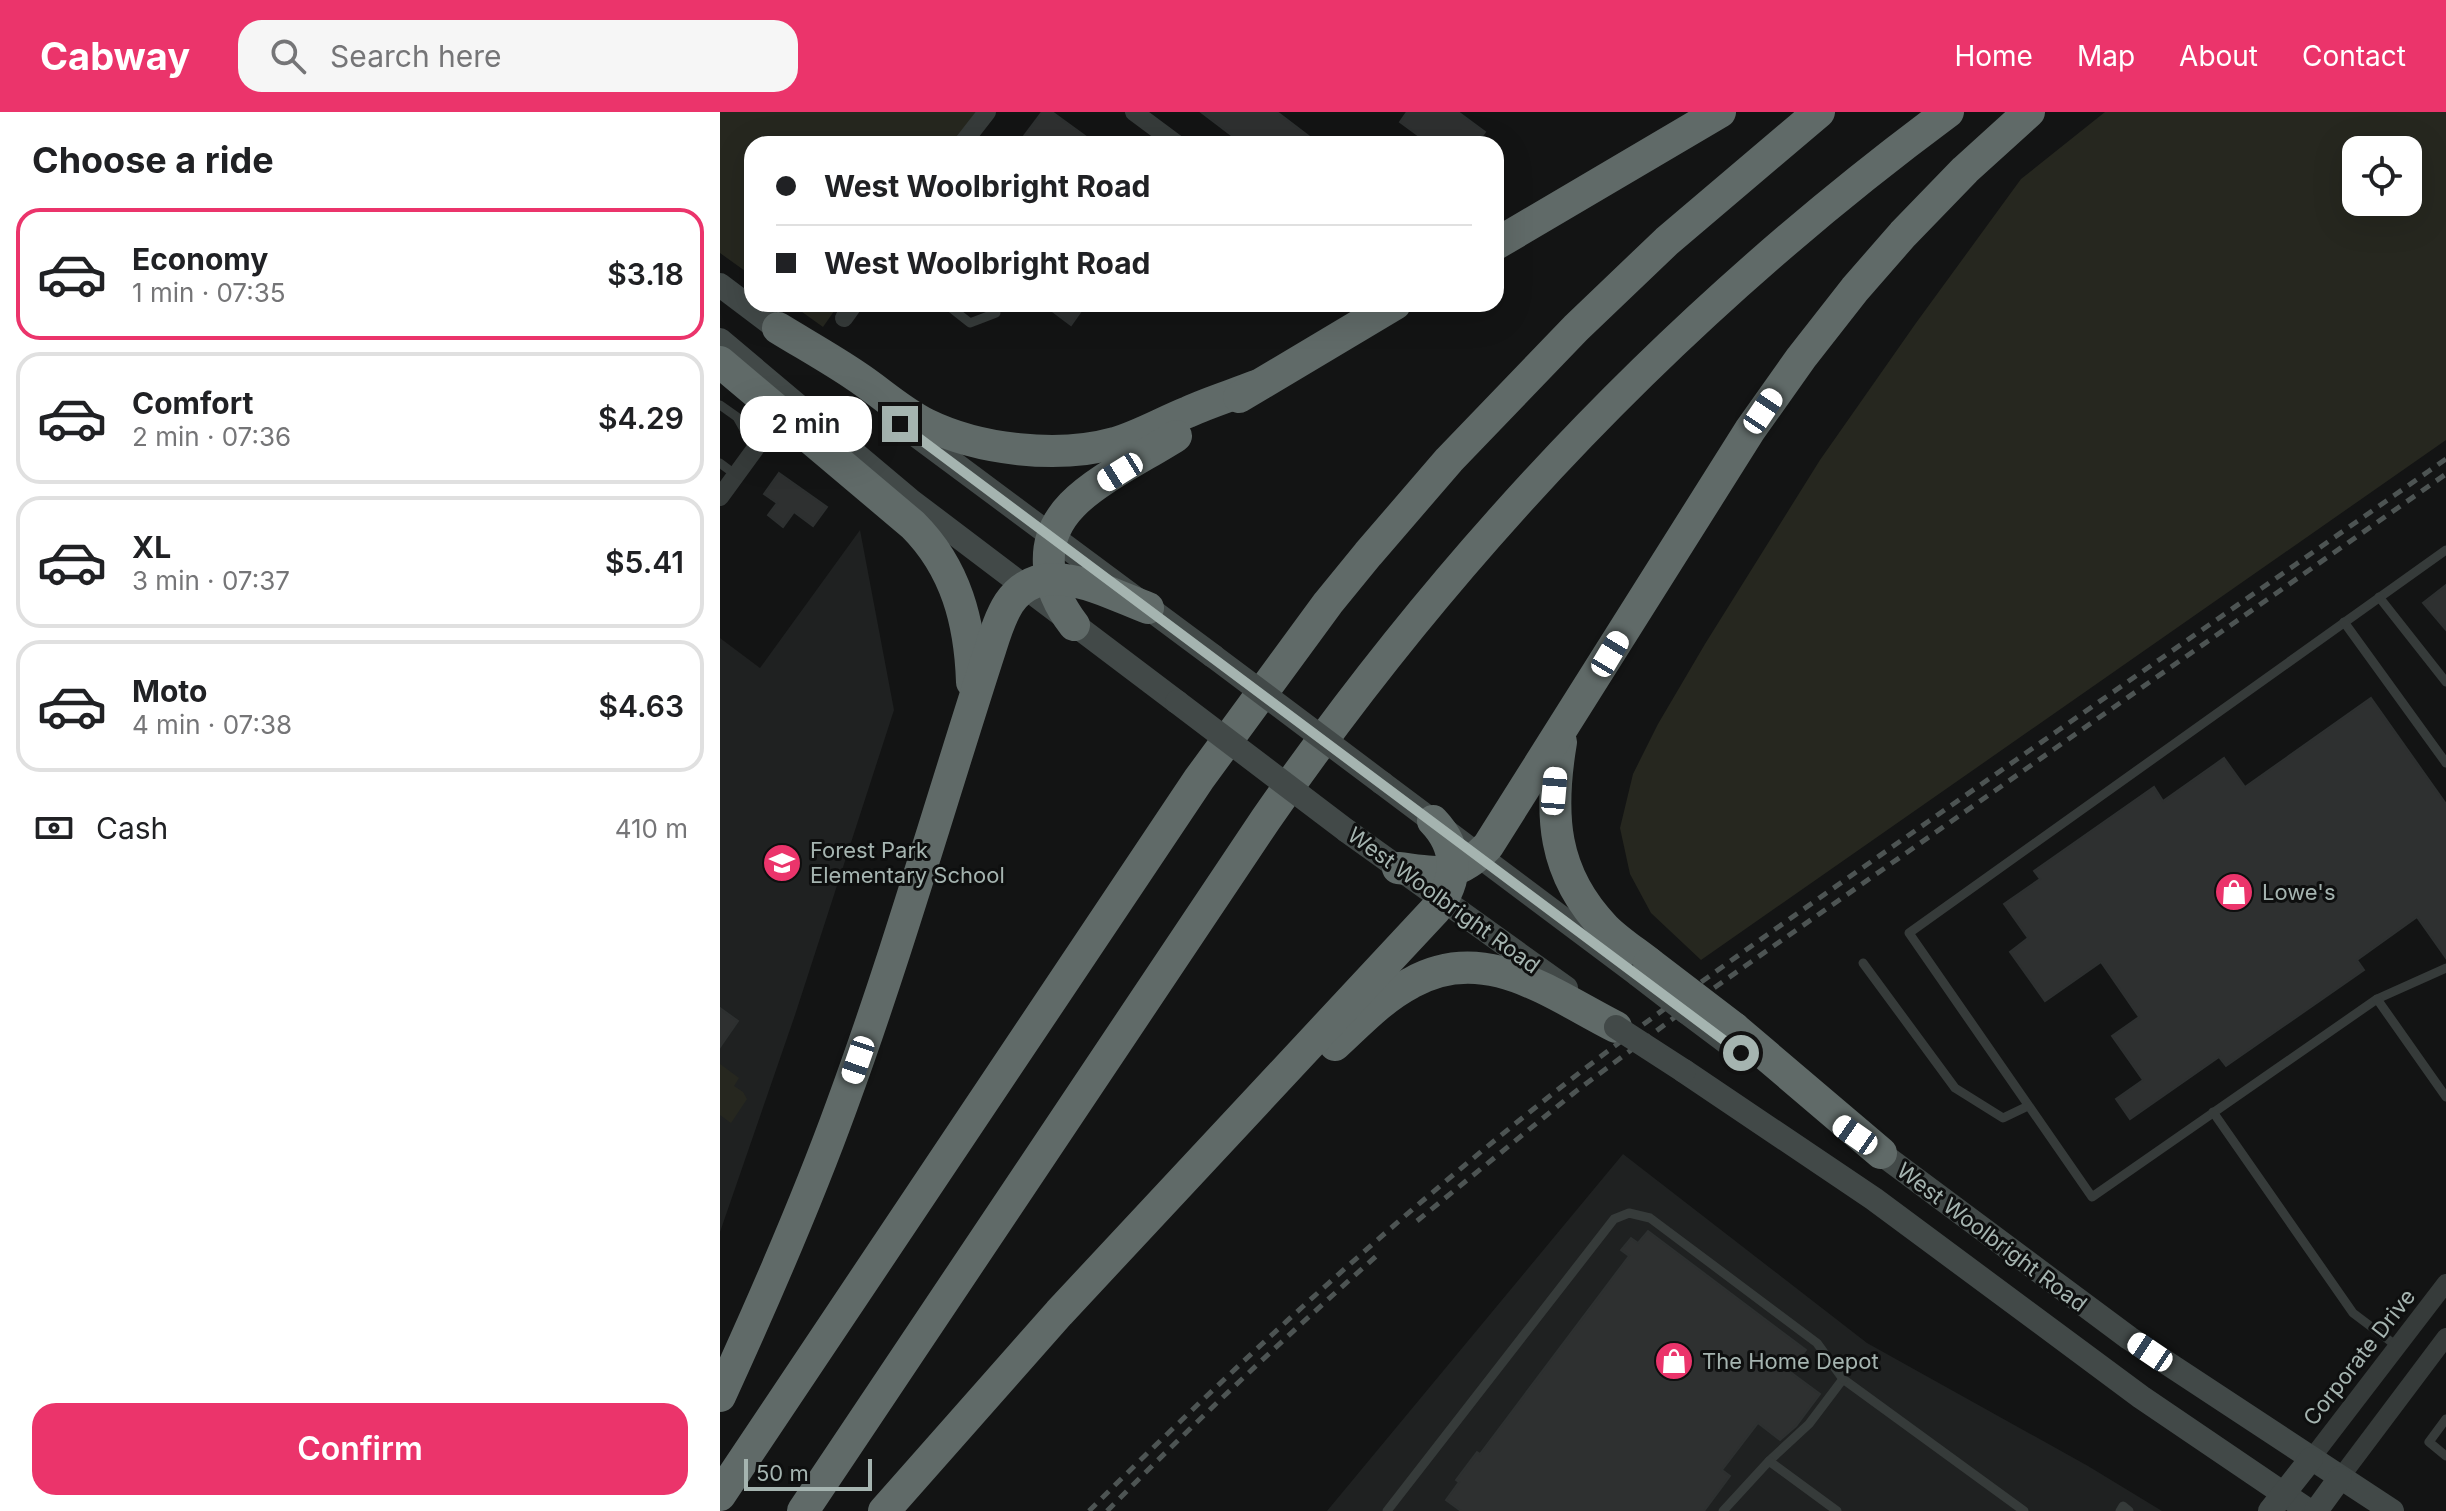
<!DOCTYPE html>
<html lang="en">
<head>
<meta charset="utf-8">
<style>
	body { margin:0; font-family:Inter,sans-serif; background:#f6f6f6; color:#202124; height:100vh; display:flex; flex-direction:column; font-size:30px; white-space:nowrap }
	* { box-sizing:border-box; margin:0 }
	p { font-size:26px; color:#757577 }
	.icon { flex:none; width:44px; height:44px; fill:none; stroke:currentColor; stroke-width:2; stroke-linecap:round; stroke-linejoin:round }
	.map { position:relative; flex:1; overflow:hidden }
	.drawer { display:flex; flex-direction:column; background:#fff; width:720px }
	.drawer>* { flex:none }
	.banner { position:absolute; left:24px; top:24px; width:760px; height:176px; border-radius:24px; box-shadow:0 8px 32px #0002; display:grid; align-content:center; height:176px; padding:0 32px; background:#fff }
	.tools { position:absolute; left:1622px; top:24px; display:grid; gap:16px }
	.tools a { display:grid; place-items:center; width:80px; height:80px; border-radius:16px; background:#fff; box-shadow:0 8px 32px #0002; font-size:40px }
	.scale { position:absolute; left:24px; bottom:20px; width:128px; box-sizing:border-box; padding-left:8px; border:4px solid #a5b4b0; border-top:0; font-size:22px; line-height:28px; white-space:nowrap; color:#a5b4b0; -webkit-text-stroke:6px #0e0f0f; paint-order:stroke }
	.end { position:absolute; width:36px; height:36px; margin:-18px; border:10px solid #a5b4b0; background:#111; box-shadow:0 0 0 4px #111 }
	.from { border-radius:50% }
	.bubble { position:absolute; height:56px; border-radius:24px; background:#fff; box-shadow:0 8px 32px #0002; font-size:26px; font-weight:600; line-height:56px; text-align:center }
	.car { position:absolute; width:24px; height:48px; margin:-24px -12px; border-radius:10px; box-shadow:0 0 6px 2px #0007; background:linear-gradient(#fff 24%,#345 0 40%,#fff 0 76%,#345 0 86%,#fff 0) }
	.banner b { display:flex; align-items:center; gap:28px; height:76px; font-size:30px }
	.banner b+b { border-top:2px solid #e0e0e0 }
	.banner i { width:20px; height:20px; background:#202124 }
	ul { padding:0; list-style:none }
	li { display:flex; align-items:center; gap:24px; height:132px; margin:0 16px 12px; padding:0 16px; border:4px solid #e0e0e0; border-radius:24px }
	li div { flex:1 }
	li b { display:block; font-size:30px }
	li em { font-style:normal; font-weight:600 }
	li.on { border-color:#eb346b }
	li>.icon { width:72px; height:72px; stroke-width:1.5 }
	h2 { padding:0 32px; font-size:36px; line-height:96px }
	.pay { display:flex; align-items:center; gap:20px; height:88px; padding:0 32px; font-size:30px }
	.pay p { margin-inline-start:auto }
	.primary-button { display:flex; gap:16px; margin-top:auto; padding:16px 32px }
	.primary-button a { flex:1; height:92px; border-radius:24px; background:#eb346b; color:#fff; font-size:32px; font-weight:600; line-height:92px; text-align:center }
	header { display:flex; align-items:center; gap:48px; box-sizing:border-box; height:112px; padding:0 40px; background:#eb346b; color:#fff }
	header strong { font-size:38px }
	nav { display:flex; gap:44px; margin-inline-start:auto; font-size:28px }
	.search { width:560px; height:72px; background:#f6f6f6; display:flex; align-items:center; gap:20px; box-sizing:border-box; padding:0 28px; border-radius:24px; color:#757577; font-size:30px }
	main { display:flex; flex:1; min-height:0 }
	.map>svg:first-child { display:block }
	.built { fill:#1f2121 }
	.green { fill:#26271f; fill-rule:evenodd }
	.building { fill:#2e3030; stroke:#2d3030; stroke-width:2 }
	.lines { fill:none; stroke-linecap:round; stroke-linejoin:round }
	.lane { stroke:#363b3a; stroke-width:9 }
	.street { stroke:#363b3a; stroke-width:18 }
	.secondary { stroke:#424948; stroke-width:24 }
	.highway { stroke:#606a68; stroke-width:32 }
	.rail { stroke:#4d5453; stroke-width:5; stroke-dasharray:10 8; stroke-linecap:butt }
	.secondary-bridge { stroke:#424948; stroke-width:24 }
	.highway-bridge { stroke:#606a68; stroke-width:32 }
	.route { stroke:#a5b4b0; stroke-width:10 }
	.labels { text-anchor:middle; stroke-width:6; stroke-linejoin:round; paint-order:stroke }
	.poi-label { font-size:22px; fill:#a5b4b0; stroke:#0e0f0f; text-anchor:start }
	.street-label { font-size:22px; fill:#a5b4b0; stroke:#0e0f0f }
</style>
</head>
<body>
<header>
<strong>Cabway</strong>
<div class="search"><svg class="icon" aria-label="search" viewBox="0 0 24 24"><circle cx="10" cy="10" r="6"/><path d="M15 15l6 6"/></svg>Search here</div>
<nav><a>Home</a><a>Map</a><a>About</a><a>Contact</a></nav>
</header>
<main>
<section class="drawer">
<h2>Choose a ride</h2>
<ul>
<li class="on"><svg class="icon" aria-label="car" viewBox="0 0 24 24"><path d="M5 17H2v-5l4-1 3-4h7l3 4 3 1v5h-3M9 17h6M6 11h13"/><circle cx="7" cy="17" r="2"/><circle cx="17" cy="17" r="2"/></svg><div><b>Economy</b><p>1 min · 07:35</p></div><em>$3.18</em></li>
<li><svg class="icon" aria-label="car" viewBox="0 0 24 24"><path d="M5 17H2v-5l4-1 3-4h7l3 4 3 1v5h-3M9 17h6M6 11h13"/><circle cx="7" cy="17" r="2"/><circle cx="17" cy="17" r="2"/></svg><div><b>Comfort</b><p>2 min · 07:36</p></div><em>$4.29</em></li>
<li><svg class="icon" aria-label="car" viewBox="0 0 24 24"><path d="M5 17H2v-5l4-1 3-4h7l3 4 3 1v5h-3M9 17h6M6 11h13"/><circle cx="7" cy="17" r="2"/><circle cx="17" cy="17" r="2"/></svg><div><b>XL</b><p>3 min · 07:37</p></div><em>$5.41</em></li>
<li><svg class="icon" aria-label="car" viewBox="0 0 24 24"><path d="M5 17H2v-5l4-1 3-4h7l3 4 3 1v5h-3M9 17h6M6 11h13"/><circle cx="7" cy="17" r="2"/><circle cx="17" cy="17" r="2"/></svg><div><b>Moto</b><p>4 min · 07:38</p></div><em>$4.63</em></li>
</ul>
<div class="pay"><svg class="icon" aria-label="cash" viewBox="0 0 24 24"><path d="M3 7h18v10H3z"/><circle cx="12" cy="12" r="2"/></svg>Cash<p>410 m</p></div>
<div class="primary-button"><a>Confirm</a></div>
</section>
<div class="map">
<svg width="1726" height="1399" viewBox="0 0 1726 1399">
	<rect width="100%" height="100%" fill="#131414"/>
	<g class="built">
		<polygon points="140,418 174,598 75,903 0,1120 0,526 40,556"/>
		<polygon points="903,1042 1147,1231 1368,1354 1442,1399 607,1399"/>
	</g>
	<g class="green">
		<polygon points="0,0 259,0 236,32 32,32 32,164 0,141"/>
		<path d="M1385,0H1726V328L981,848L931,801L910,762L900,716L913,662L938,612L985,532L1100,348L1196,211L1301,67ZM1636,38H1688V90H1636Z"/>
		<polygon points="71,192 119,192 103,215"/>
		<polygon points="0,952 19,966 14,974 23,980 27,987 11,1011 0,1003"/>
	</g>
	<g class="building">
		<polygon points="322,0 332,0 376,32 298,32"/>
		<polygon points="481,0 557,0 599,32 523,32"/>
		<polygon points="687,0 738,0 765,20 756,32 710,32 680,10"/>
		<polygon points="323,192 366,192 351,213"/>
		<polygon points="59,361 107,395 93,414 74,400 63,415 48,403 57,391 44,382"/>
		<polygon points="1726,473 1726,518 1703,491"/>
		<polygon points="1651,586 1726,692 1726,846 1697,805 1637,848 1644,858 1506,954 1499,945 1410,1007 1396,987 1423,968 1392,924 1419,905 1381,850 1325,889 1290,840 1308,826 1284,792 1320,767 1314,759 1434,675 1443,689 1504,646 1525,675"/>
		<polygon points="0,896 18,909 0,935"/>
		<polygon points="928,1119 1086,1238 1069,1259 1100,1282 1076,1314 1060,1328 1038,1311 1002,1358 1010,1364 984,1399 741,1399 726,1388 739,1370 736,1368 757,1340 760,1342 909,1144 901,1138 911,1126 918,1131"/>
	</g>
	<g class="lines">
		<g class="lane">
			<polyline points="226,192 250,211 276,201"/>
			<polyline points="0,293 17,305 35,337"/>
			<polyline points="0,351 16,363"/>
			<polyline points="1726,438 1189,821 1372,1085 1657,887 1726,856"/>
			<polyline points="1659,485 1726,570"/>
			<polyline points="1624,510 1726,651"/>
			<polyline points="1143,851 1235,976 1283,1006 1308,994"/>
			<polyline points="1657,887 1726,985"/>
			<polyline points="1493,1000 1633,1201 1678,1235"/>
			<polyline points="1726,1307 1709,1330 1726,1344"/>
			<polyline points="1049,1349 1089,1312 1123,1267 1304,1399"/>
			<polyline points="667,1399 894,1107 909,1101 930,1106 1097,1231 1123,1267"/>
			<polyline points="1003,1399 1049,1349 1117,1399"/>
			<polyline points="1400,1399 1403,1394 1409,1399"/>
		</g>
		<g class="street">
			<polyline points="414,0 457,32"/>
			<polyline points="242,32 267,0"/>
			<polyline points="124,206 134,192"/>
			<polyline points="0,385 35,337"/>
			<polyline points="1591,1347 1726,1171"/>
			<polyline points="1620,1366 1726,1225"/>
		</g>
		<g class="secondary">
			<polyline points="0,173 69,225"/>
			<polyline points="0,228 190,388 457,590"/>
			<polyline points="177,309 493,544"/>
			<polyline points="662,671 918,863"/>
			<polyline points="627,719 846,876"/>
			<polyline points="966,900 1022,942"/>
			<polyline points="964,959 1154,1087 1421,1285 1589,1399"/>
			<polyline points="1147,1031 1409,1226 1672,1399"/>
			<polyline points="1550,1399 1591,1347"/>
			<polyline points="1596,1399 1620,1366"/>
		</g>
		<g class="highway">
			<polyline points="776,132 1000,0"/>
			<path d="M58,216C84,232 111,247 136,264C159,279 180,299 206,312C259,338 338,347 395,331C421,323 443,310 468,300C490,290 513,283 536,274"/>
			<path d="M0,250L193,413C236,456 250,510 252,570"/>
			<polyline points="519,285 675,192"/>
			<path d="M354,513C326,477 316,430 352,393C377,367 425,344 456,324"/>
			<path d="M841,630C829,702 832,761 885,816C898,829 915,840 929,851"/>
			<path d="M678,756C720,761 736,767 768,734L1030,318L1081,246L1135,177L1183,122L1245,58L1309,0"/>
			<polyline points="1014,916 1161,1041"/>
			<path d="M615,933C639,911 662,886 691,871C764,829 831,882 896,915"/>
			<path d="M0,1284C44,1188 86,1092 122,993C177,843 221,689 270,538C275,522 280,505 289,491C322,442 387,481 428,496"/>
			<polyline points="0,1383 479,667 608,491 648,442 729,348 856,216 947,129 1099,0"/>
			<path d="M83,1399L546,707C734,436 962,197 1228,0"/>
			<path d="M164,1399L339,1201L715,798C738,769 740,737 713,709"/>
		</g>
		<g class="rail">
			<polyline points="697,1109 855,980 991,878 1726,362"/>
			<path d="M369,1399C520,1248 677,1104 845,972C963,880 1087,795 1209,709C1381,588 1554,468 1726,347"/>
			<path d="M387,1399C475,1310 566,1224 661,1140"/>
		</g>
		<g class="secondary-bridge">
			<polyline points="493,544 662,671"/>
			<polyline points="457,590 627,719"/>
			<polyline points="918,863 966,900"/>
			<polyline points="896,915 964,959"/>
		</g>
		<polyline class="highway-bridge" points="929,851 1014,916"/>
	</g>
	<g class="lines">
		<polyline class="route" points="180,312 1021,941"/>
	</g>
	<defs>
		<g id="school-disc" transform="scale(2)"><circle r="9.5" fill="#eb346b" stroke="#0e0f0f"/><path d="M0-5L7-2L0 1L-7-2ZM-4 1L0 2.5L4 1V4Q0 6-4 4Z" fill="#fff"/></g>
		<g id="shop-disc" transform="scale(2)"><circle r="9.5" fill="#eb346b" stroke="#0e0f0f"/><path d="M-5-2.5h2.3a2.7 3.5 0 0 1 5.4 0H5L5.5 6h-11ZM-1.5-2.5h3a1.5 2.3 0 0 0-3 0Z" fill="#fff"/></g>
	</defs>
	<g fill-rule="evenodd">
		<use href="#school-disc" x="62" y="751"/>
		<use href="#shop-disc" x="1514" y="780"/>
		<use href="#shop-disc" x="954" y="1249"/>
	</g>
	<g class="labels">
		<g class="poi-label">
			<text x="90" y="746">Forest Park<tspan x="90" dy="25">Elementary School</tspan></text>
			<text x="1542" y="788">Lowe's</text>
			<text x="982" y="1257">The Home Depot</text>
		</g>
		<g class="street-label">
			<text transform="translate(724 788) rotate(36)" y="8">West Woolbright Road</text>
			<text transform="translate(1272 1125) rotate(37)" y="8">West Woolbright Road</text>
			<text transform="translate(1639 1245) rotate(-52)" y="8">Corporate Drive</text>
		</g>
	</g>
</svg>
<div class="tools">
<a><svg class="icon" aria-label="locate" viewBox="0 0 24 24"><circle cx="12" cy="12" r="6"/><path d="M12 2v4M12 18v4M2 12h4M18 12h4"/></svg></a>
</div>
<div class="scale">50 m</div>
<i class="end from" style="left:1021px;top:941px"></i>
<i class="end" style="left:180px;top:312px"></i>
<div class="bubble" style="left:20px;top:284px;width:132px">2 min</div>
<i class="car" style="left:1043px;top:299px;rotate:34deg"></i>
<i class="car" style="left:400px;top:360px;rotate:238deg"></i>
<i class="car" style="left:890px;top:542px;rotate:31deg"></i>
<i class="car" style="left:834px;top:679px;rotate:5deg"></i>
<i class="car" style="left:138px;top:948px;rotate:199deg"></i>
<i class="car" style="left:1135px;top:1023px;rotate:305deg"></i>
<i class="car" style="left:1430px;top:1240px;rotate:304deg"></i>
<div class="banner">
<b><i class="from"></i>West Woolbright Road</b>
<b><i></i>West Woolbright Road</b>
</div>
</div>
</main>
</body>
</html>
